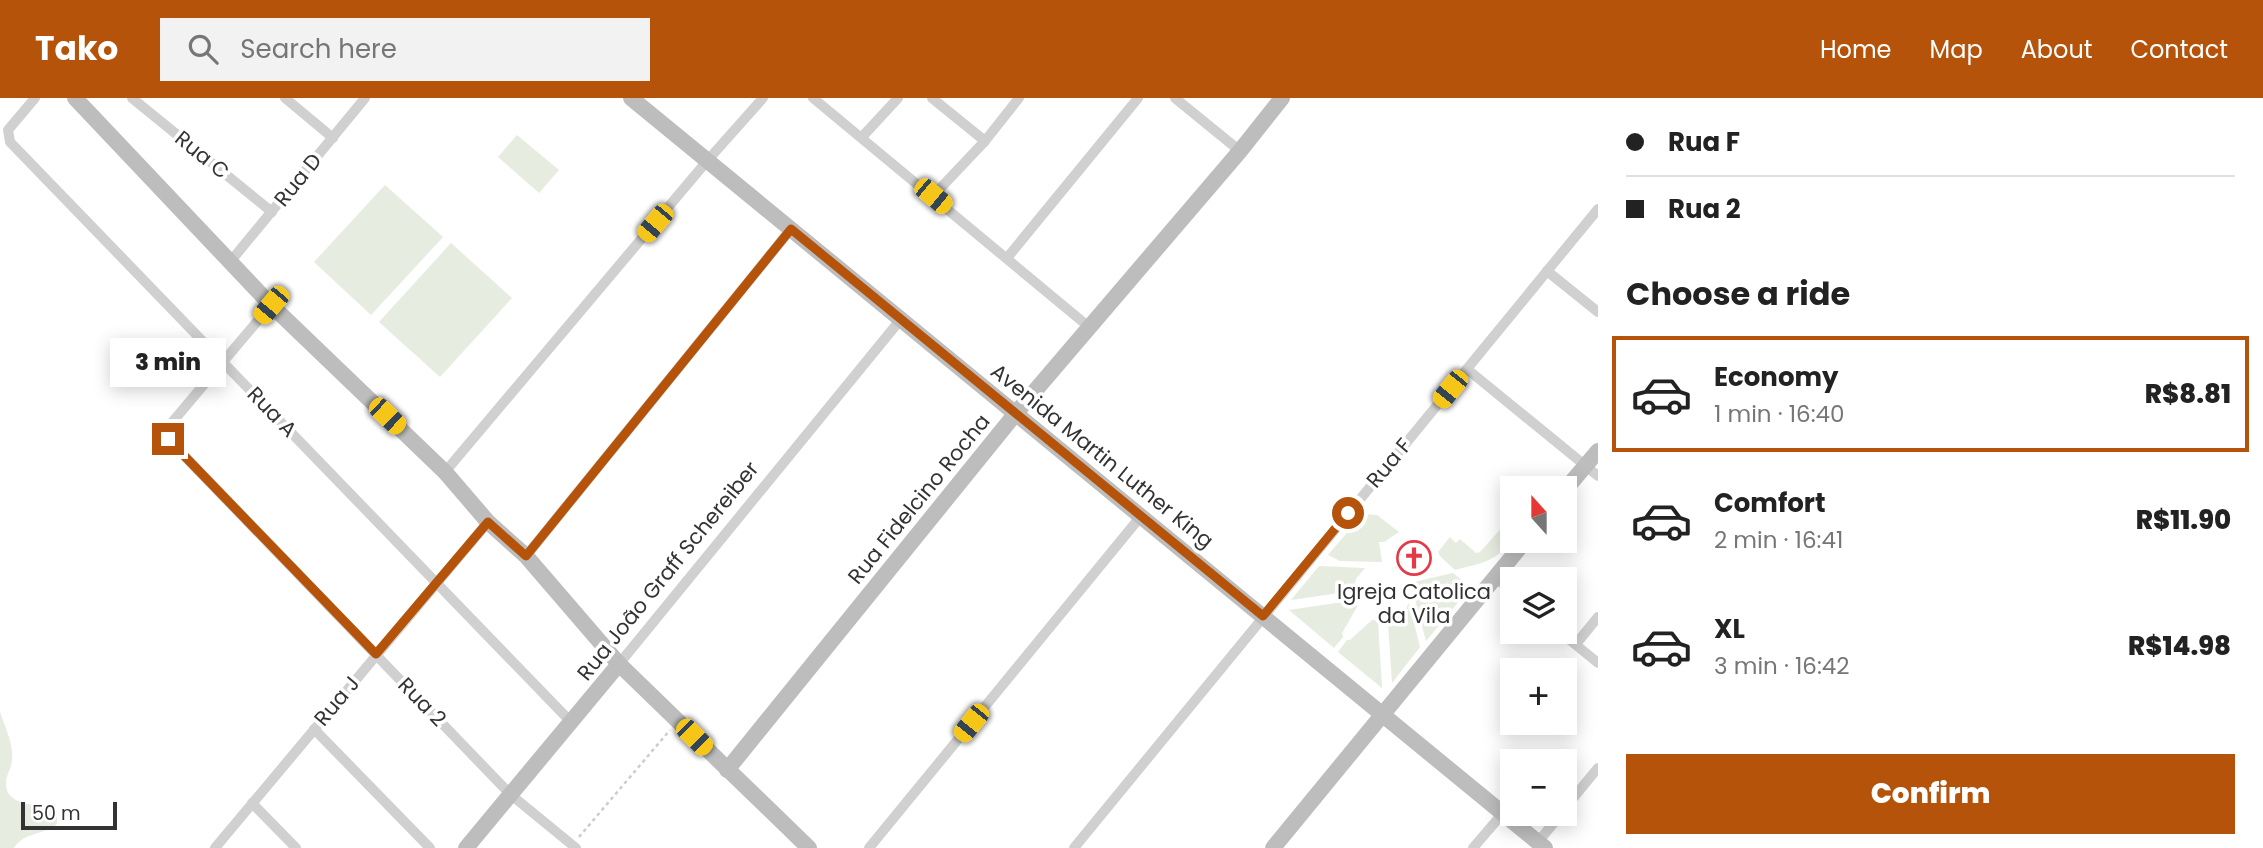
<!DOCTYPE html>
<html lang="en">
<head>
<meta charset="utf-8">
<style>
	body { margin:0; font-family:Poppins,sans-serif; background:#f2f2f2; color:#222; height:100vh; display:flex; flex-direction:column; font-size:26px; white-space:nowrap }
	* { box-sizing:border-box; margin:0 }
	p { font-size:23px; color:#767676 }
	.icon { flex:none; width:38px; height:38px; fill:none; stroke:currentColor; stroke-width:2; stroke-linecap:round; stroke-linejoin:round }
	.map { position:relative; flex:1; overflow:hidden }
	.panel { display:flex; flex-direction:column; background:#fff; width:665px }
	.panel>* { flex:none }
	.banner { display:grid; align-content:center; height:154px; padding:0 28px; background:#fff }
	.needle { width:46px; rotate:339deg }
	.controls { position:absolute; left:1500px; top:378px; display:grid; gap:14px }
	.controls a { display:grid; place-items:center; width:77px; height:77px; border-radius:0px; background:#fff; box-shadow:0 4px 18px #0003; font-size:35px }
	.scale { position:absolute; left:21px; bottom:18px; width:96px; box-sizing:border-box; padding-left:7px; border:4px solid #333; border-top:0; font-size:19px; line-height:24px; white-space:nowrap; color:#333; -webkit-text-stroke:5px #fff; paint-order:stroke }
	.end { position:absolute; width:32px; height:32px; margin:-16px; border:9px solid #b45309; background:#fff; box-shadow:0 0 0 4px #fff }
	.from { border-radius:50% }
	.bubble { position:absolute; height:49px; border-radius:0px; background:#fff; box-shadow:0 4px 18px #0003; font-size:23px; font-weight:800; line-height:49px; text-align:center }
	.car { position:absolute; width:21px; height:42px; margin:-21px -10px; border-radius:9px; box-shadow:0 0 5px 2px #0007; background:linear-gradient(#f5c518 24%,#345 0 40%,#f5c518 0 76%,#345 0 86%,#f5c518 0) }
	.banner b { display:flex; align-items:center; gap:24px; height:66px; font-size:26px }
	.banner b+b { border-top:2px solid #e0e0e0 }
	.banner i { width:18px; height:18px; background:#222 }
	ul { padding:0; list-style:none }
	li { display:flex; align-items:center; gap:21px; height:116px; margin:0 14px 10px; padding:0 14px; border:4px solid transparent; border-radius:0px }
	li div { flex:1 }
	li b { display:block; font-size:26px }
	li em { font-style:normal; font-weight:800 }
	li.current { border-color:#b45309 }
	li>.icon { width:63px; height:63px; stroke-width:1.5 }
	h2 { padding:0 28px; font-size:32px; line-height:84px }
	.action { display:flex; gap:14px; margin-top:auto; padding:14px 28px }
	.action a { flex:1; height:80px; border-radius:0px; background:#b45309; color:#fff; font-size:28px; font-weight:800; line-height:80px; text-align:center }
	header { display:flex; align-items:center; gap:42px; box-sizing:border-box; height:98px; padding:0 35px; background:#b45309; color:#fff }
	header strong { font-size:33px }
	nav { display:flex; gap:38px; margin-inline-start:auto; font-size:24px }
	.search { width:490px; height:63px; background:#f2f2f2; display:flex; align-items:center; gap:18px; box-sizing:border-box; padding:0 24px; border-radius:0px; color:#767676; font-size:26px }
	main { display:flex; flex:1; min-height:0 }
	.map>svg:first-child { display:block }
	.green { fill:#e6ecdf }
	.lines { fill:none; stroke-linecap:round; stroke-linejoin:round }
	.path { stroke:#cdcdcd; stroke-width:2.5; stroke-dasharray:3.5 3.5; stroke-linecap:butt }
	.street { stroke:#d0d0d0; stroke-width:10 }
	.secondary { stroke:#bdbdbd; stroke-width:16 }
	.route { stroke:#b45309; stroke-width:9 }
	.labels { text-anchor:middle; stroke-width:7; stroke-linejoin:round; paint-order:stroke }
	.street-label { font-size:21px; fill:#333; stroke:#fff }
	.poi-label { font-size:21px; fill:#333; stroke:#fff }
</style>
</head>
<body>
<header>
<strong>Tako</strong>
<div class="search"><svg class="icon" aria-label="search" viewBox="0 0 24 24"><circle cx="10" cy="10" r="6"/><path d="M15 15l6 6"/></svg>Search here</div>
<nav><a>Home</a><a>Map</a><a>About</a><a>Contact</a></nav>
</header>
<main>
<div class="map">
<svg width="1598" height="750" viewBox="0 0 1598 750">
	<rect width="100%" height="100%" fill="#fff"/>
	<g class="green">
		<polygon points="517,37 559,72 539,95 498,59"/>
		<polygon points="385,87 443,139 371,217 314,164"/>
		<polygon points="451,145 512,200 440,279 379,224"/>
		<polygon points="1363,416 1377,417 1399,434 1384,444 1379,444 1382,464 1340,463 1328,457"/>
		<path d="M1512,418C1512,460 1491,463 1455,472L1440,458L1438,454L1450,439L1456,445L1460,441L1476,455L1480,454Z"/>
		<polygon points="1319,468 1365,470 1356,481 1353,493 1291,502"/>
		<polygon points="1453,475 1464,484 1466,495 1426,543 1411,487 1414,484"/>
		<polygon points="1356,502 1357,509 1342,535 1343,539 1334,550 1289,512"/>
		<polygon points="1409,505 1420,549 1392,585 1388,525 1404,514"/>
		<polygon points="1372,522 1378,523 1382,590 1338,554 1347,542 1350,542"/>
		<path d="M0,614C5,629 14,647 12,663C11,671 6,677 6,685C5,707 35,707 51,709L57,717V726C43,737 24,734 14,750H0Z"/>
	</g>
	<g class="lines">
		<polyline class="path" points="579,739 670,632"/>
		<g class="street">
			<polyline points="35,0 8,32 10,44 571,624"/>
			<polyline points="132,0 272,114"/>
			<polyline points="285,0 333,40"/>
			<polyline points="813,0 1089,229"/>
			<polyline points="932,0 985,43"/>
			<polyline points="1175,0 1240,53"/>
			<polyline points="862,39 898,0"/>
			<polyline points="933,98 985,43 1019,0"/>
			<polyline points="1007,160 1138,0"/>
			<polyline points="230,164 365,0"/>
			<polyline points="1547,173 1598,214"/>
			<polyline points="271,207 169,328 168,341 510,696 576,750"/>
			<polyline points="1467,271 1598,378"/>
			<polyline points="445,374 707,63 763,0"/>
			<polyline points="526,458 791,131"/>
			<polyline points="1495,479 1512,494"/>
			<polyline points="1560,534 1598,565"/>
			<polyline points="1576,546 1598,519"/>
			<polyline points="619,566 901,221"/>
			<polyline points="314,631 430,750"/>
			<polyline points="252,705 296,750"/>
			<polyline points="1564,711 1598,670"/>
			<polyline points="1538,744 1561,716"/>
			<polyline points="215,750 488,424"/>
			<polyline points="869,750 1141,418"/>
			<polyline points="1074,750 1598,111"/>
			<polyline points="1473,750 1503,715"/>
		</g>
		<g class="secondary">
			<polyline points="75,0 271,207 445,374 488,424 526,458 619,566 809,750"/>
			<polyline points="631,0 1545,750"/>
			<polyline points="1564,393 1598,353"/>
			<polyline points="727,672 1016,315 1240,53 1282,0"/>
			<polyline points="466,750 619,566"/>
			<polyline points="1273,750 1525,443"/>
		</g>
	</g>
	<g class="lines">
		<polyline class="route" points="168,341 376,556 488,424 526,458 791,131 1263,518 1348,415"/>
	</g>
	<defs>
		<g id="church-ring" transform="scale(1.75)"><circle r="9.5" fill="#fff" stroke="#e63946" stroke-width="1.5"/><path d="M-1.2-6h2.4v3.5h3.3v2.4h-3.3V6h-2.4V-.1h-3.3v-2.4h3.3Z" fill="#e63946"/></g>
	</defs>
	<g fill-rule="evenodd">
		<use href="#church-ring" x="1414" y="460"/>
	</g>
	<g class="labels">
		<g class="street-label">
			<text transform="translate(202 57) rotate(39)" y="7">Rua C</text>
			<text transform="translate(298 82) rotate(-51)" y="7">Rua D</text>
			<text transform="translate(272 314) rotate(46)" y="7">Rua A</text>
			<text transform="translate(1102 358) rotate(39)" y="7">Avenida Martin Luther King</text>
			<text transform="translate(1389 365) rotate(-50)" y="7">Rua F</text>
			<text transform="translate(919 401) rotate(-51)" y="7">Rua Fidelcino Rocha</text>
			<text transform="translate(668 473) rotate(-51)" y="7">Rua João Graff Schereiber</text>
			<text transform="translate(337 603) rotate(-50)" y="7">Rua J</text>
			<text transform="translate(422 604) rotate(46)" y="7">Rua 2</text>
		</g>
		<g class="poi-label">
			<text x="1414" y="501">Igreja Catolica<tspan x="1414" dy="24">da Vila</tspan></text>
		</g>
	</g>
</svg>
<div class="controls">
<a><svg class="needle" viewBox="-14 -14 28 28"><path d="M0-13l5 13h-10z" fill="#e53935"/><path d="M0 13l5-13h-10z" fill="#767676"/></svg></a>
<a><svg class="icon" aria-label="layers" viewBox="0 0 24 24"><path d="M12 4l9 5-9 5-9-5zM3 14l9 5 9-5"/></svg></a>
<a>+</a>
<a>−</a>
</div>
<div class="scale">50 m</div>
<i class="end from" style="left:1348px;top:415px"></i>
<i class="end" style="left:168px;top:341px"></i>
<div class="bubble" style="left:110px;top:240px;width:116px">3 min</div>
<i class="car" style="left:933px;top:98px;rotate:130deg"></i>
<i class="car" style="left:655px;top:125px;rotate:220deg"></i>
<i class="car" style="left:271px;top:207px;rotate:220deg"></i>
<i class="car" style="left:1450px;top:291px;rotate:219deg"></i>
<i class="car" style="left:387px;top:318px;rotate:134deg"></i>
<i class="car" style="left:971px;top:625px;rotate:219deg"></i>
<i class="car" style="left:694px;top:639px;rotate:135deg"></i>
</div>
<section class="panel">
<div class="banner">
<b><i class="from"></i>Rua F</b>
<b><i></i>Rua 2</b>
</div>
<h2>Choose a ride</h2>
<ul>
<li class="current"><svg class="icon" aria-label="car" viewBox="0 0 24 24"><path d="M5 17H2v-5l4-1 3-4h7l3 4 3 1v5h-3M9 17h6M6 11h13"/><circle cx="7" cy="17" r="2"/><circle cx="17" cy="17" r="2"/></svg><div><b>Economy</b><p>1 min · 16:40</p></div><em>R$8.81</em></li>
<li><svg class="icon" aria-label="car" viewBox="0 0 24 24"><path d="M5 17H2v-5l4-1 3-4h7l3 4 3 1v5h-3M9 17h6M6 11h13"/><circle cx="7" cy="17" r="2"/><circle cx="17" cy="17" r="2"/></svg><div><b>Comfort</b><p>2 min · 16:41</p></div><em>R$11.90</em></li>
<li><svg class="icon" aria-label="car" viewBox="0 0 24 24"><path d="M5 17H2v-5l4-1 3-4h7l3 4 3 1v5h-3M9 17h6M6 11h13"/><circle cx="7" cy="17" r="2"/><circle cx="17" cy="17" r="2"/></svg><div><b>XL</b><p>3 min · 16:42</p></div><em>R$14.98</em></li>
</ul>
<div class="action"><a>Confirm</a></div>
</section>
</main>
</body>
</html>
